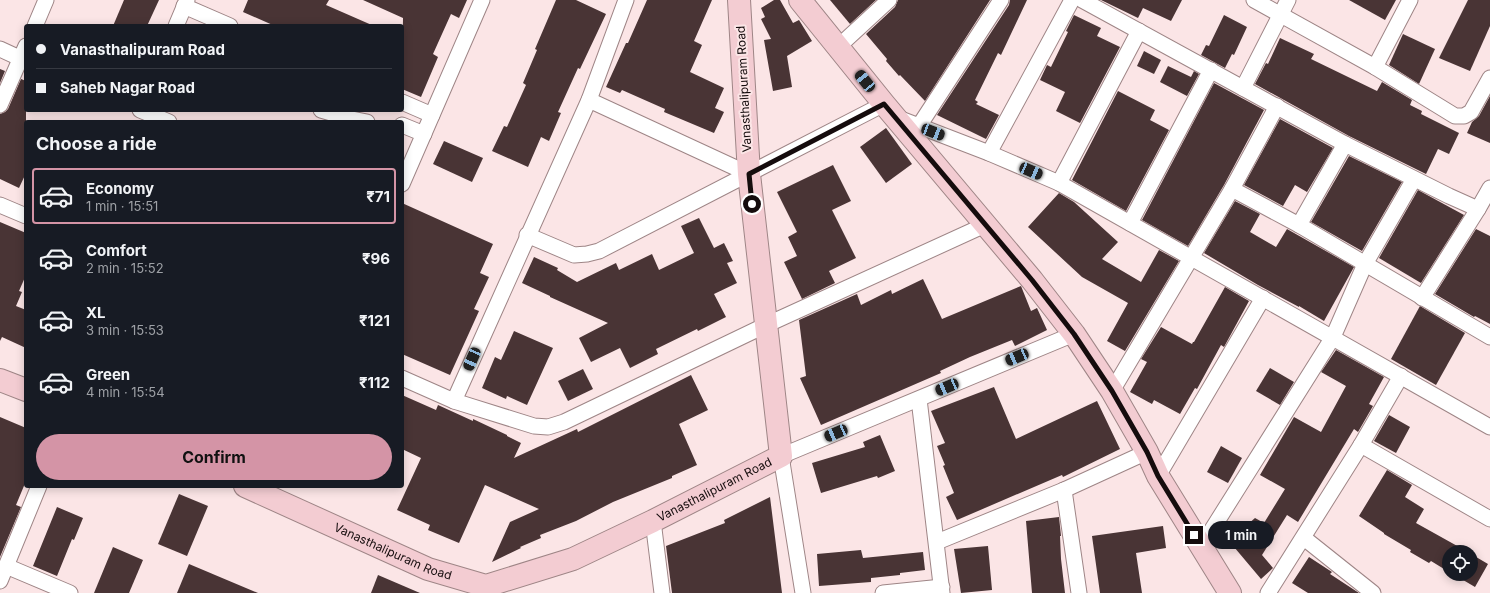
<!DOCTYPE html>
<html lang="en">
<head>
<meta charset="utf-8">
<style>
	body { margin:0; font-family:Inter,sans-serif; background:#20242c; color:#f1f3f6; height:100vh; display:flex; flex-direction:column; font-size:15px; white-space:nowrap }
	* { box-sizing:border-box; margin:0 }
	p { font-size:13px; color:#9ea1a6 }
	.icon { flex:none; width:22px; height:22px; fill:none; stroke:currentColor; stroke-width:2; stroke-linecap:round; stroke-linejoin:round }
	.map { position:relative; flex:1; overflow:hidden }
	.drawer { position:absolute; left:24px; top:120px; width:380px; height:368px; display:flex; flex-direction:column; background:#171b24; border-radius:4px; box-shadow:0 2px 10px #0003 }
	.drawer>* { flex:none }
	.hud { position:absolute; left:24px; top:24px; width:380px; height:88px; border-radius:4px; box-shadow:0 2px 10px #0003; display:grid; align-content:center; height:88px; padding:0 12px; background:#171b24 }
	.fabs { position:absolute; left:1442px; top:545px; display:grid; gap:8px }
	.fabs a { display:grid; place-items:center; width:36px; height:36px; border-radius:50%; background:#171b24; box-shadow:0 2px 10px #0003; font-size:20px }
	.end { position:absolute; width:18px; height:18px; margin:-9px; border:5px solid #150c0d; background:#fff; box-shadow:0 0 0 2px #fff }
	.from { border-radius:50% }
	.bubble { position:absolute; height:28px; border-radius:14px; background:#171b24; box-shadow:0 2px 10px #0003; font-size:13px; font-weight:700; line-height:28px; text-align:center }
	.car { position:absolute; width:12px; height:24px; margin:-12px -6px; border-radius:5px; box-shadow:0 0 3px 1px #0007; background:linear-gradient(#222 24%,#8ab4d8 0 40%,#222 0 76%,#8ab4d8 0 86%,#222 0) }
	.hud b { display:flex; align-items:center; gap:14px; height:38px; font-size:15px }
	.hud b+b { border-top:1px solid #363941 }
	.hud i { width:10px; height:10px; background:#f1f3f6 }
	ul { padding:0; list-style:none }
	li { display:flex; align-items:center; gap:12px; height:56px; margin:0 8px 6px; padding:0 4px; border:2px solid transparent; border-radius:4px }
	li div { flex:1 }
	li b { display:block; font-size:15px }
	li em { font-style:normal; font-weight:700 }
	li.on { border-color:#d494a6 }
	li>.icon { width:36px; height:36px; stroke-width:1.5 }
	h2 { padding:0 12px; font-size:18px; line-height:48px }
	.primary-button { display:flex; gap:8px; margin-top:auto; padding:8px 12px }
	.primary-button a { flex:1; height:46px; border-radius:24px; background:#d494a6; color:#111; font-size:16px; font-weight:700; line-height:46px; text-align:center }
	.map>svg:first-child { display:block }
	.building { fill:#493435 }
	.lines { fill:none; stroke-linecap:round; stroke-linejoin:round }
	.street-casing { stroke:#9e8586; stroke-width:17 }
	.secondary-casing { stroke:#9e8586; stroke-width:24 }
	.street { stroke:#fff; stroke-width:15 }
	.secondary { stroke:#f3ccd2; stroke-width:22 }
	.route { stroke:#150c0d; stroke-width:5 }
	.labels { text-anchor:middle; stroke-width:4; stroke-linejoin:round; paint-order:stroke }
	.street-label { font-size:12px; fill:#150c0d; stroke:#fbe5e6 }
</style>
</head>
<body>
<div class="map">
<svg width="1490" height="593" viewBox="0 0 1490 593">
	<rect width="100%" height="100%" fill="#fbe5e6"/>
	<g class="building">
		<polygon points="124,0 159,0 147,26 113,26"/>
		<polygon points="248,0 329,0 326,5 374,26 275,26 243,12"/>
		<polygon points="363,0 467,0 459,18 451,14 433,54 438,57 421,97 402,89 403,18"/>
		<polygon points="556,0 576,0 606,14 580,69 578,68 558,112 561,113 549,141 541,137 528,167 492,151 504,126 507,127 526,85 523,83 537,50 535,49"/>
		<polygon points="647,0 712,0 694,41 702,45 690,72 724,88 715,108 724,112 714,133 664,112 665,109 622,90 620,93 606,87 626,43 628,43"/>
		<polygon points="774,0 780,0 793,23 799,20 812,41 787,56 792,87 773,91 764,40 771,39 761,19 765,17 761,8"/>
		<polygon points="830,0 876,0 850,24"/>
		<polygon points="898,0 990,0 925,101 900,75 899,76 886,61 887,59 866,34 895,7"/>
		<polygon points="1010,0 1027,0 1001,55 998,53 975,100 978,102 976,104 999,115 986,139 937,115 1009,5"/>
		<polygon points="1101,0 1182,0 1171,21 1143,8 1138,18"/>
		<polygon points="1349,0 1396,0 1385,20"/>
		<polygon points="1468,0 1490,0 1490,26 1470,71 1439,58"/>
		<polygon points="1074,15 1101,28 1097,36 1120,47 1080,123 1056,111 1065,92 1040,80 1047,65 1051,67 1068,32 1066,31"/>
		<polygon points="1224,15 1247,27 1234,55 1232,54 1225,68 1201,55 1206,45 1209,46"/>
		<polygon points="1403,34 1435,49 1419,84 1389,65"/>
		<polygon points="1280,38 1314,54 1311,59 1377,91 1382,82 1412,100 1410,105 1422,111 1421,114 1459,133 1449,154 1438,149 1426,174 1349,136 1255,84 1266,63 1268,64"/>
		<polygon points="1144,51 1161,60 1154,74 1137,66"/>
		<polygon points="1168,66 1191,77 1194,71 1199,74 1187,96 1160,82"/>
		<polygon points="0,69 5,71 0,83"/>
		<polygon points="21,79 26,81 26,173 19,188 0,179 0,114 5,112 8,109"/>
		<polygon points="1214,83 1264,110 1224,185 1188,246 1142,220"/>
		<polygon points="1118,91 1155,110 1150,120 1169,130 1126,211 1072,180"/>
		<polygon points="1490,96 1490,143 1467,133 1472,122 1479,116"/>
		<polygon points="1280,119 1333,148 1307,192 1295,185 1283,206 1244,185"/>
		<polygon points="886,128 912,164 886,183 860,147"/>
		<polygon points="444,141 483,158 472,182 433,164"/>
		<polygon points="1349,156 1402,182 1362,251 1311,222"/>
		<polygon points="833,165 851,201 832,210 856,258 829,271 835,283 802,299 784,262 797,256 788,237 797,232 777,192"/>
		<polygon points="1418,190 1464,215 1421,283 1379,258"/>
		<polygon points="1059,193 1074,202 1118,242 1102,259 1141,282 1159,250 1179,261 1125,351 1107,341 1128,303 1082,277 1028,227"/>
		<polygon points="1235,201 1260,214 1250,232 1276,247 1287,229 1354,267 1324,321 1299,306 1299,307 1258,285 1204,253"/>
		<polygon points="402,203 493,244 480,273 489,277 474,309 479,311 450,375 402,354"/>
		<polygon points="699,218 714,248 724,243 733,261 727,263 737,283 714,294 726,317 698,331 697,329 656,349 658,354 630,368 620,348 591,362 579,338 608,323 550,297 550,296 522,283 534,257 558,268 557,270 577,282 616,263 619,270 652,254 659,270 694,253 681,226"/>
		<polygon points="0,222 26,233 26,275 19,291 22,292 16,306 26,310 26,348 2,337 0,341"/>
		<polygon points="1476,229 1490,236 1490,324 1475,316 1474,317 1435,294"/>
		<polygon points="923,279 942,319 1021,286 1031,311 1037,308 1047,330 1015,346 1012,340 970,357 940,371 941,373 821,425 800,378 806,376 799,320 857,294 861,305 891,290 892,294"/>
		<polygon points="1225,287 1249,301 1224,347 1221,345 1197,389 1195,388 1180,414 1154,400 1152,404 1130,392 1147,362 1141,359 1161,327 1192,344 1193,342 1194,342"/>
		<polygon points="1420,306 1465,333 1436,385 1391,359"/>
		<polygon points="514,331 553,348 527,405 507,396 506,399 482,388 495,357 501,360"/>
		<polygon points="1336,350 1384,377 1369,404 1373,406 1358,432 1354,429 1298,522 1287,515 1262,555 1273,568 1261,579 1229,541 1255,518 1264,523 1285,489 1260,475 1294,417 1321,432 1346,386 1321,372"/>
		<polygon points="1270,368 1294,382 1280,405 1256,391"/>
		<polygon points="583,369 593,389 568,401 558,381"/>
		<polygon points="691,375 708,410 679,424 697,465 672,476 672,478 613,502 576,521 540,535 541,538 520,547 521,548 492,562 510,522 539,509 485,485 459,543 428,530 430,525 397,510 421,458 402,449 402,395 436,410 438,405 473,421 473,419 507,435 507,436 521,443 514,458 577,429 578,432"/>
		<polygon points="994,387 1016,439 1097,401 1120,449 1063,477 1062,475 957,520 946,497 954,493 943,466 945,465 937,446 945,443 931,411"/>
		<polygon points="1389,415 1410,427 1396,453 1374,441"/>
		<polygon points="0,417 26,428 26,481 16,505 21,507 0,557"/>
		<polygon points="880,435 895,471 878,478 877,476 821,493 812,463 865,447 863,442"/>
		<polygon points="1221,446 1242,458 1228,483 1207,472"/>
		<polygon points="1387,470 1412,485 1405,497 1424,509 1416,523 1468,552 1449,552 1449,572 1431,561 1429,563 1410,552 1411,550 1384,534 1384,533 1359,516"/>
		<polygon points="179,494 208,506 187,556 158,544"/>
		<polygon points="770,497 782,593 672,593 666,546 725,523 724,520"/>
		<polygon points="57,507 83,518 74,540 72,539 57,576 33,566"/>
		<polygon points="1059,517 1061,536 1060,536 1061,559 1065,593 1032,593 1026,521"/>
		<polygon points="1163,526 1166,548 1136,553 1142,593 1100,593 1092,536"/>
		<polygon points="988,546 992,590 961,593 954,549"/>
		<polygon points="113,547 143,560 129,593 94,593"/>
		<polygon points="861,550 863,558 923,552 925,570 900,573 900,575 871,578 871,582 819,586 817,554"/>
		<polygon points="1471,554 1488,564 1475,587 1453,574 1471,574"/>
		<polygon points="1309,557 1332,572 1330,574 1359,593 1308,593 1292,583"/>
		<polygon points="189,564 258,593 177,593"/>
		<polygon points="378,575 420,593 371,593"/>
	</g>
	<g class="lines">
		<g class="street-casing">
			<g id="street">
				<polyline points="1082,0 1345,144 1449,196 1478,209 1490,188"/>
				<polyline points="1254,0 1375,67 1455,116 1464,116 1471,112 1490,78"/>
				<polyline points="184,6 230,26"/>
				<polyline points="35,26 46,0"/>
				<polyline points="176,26 187,0"/>
				<polyline points="838,47 889,0"/>
				<polyline points="0,49 26,61"/>
				<polyline points="1375,67 1410,0"/>
				<polyline points="1243,88 1288,0"/>
				<polyline points="589,100 749,174"/>
				<polyline points="402,102 432,115"/>
				<polyline points="0,105 26,46"/>
				<polyline points="140,110 169,122"/>
				<polyline points="321,110 352,119 367,122"/>
				<polyline points="898,118 989,153 1059,183 1490,427"/>
				<polyline points="402,125 424,134"/>
				<polyline points="919,126 1001,0"/>
				<polyline points="989,153 1072,0"/>
				<polyline points="1059,183 1139,31"/>
				<polyline points="402,184 482,0"/>
				<polyline points="1232,189 1299,225 1490,337"/>
				<polyline points="0,205 26,216"/>
				<polyline points="1130,223 1211,70"/>
				<polyline points="1299,225 1345,144"/>
				<polyline points="527,235 574,255 587,254 599,251 884,104"/>
				<polyline points="1422,298 1478,209"/>
				<polyline points="402,378 454,401 534,426 548,427 564,422 766,325 985,225"/>
				<polyline points="1112,391 1232,189 1277,106"/>
				<polyline points="919,399 942,593"/>
				<polyline points="454,401 589,100 626,0"/>
				<polyline points="1361,445 1490,519"/>
				<polyline points="1158,476 1263,298"/>
				<polyline points="1064,490 1079,593"/>
				<polyline points="653,521 662,593"/>
				<polyline points="1304,538 1373,593"/>
				<polyline points="937,542 1064,490 1147,452"/>
				<polyline points="1201,547 1333,337 1365,264 1414,179"/>
				<polyline points="6,566 70,593"/>
				<polyline points="0,581 39,486"/>
				<polyline points="803,593 781,456 1074,334"/>
				<polyline points="883,593 942,587"/>
				<polyline points="1268,593 1361,445 1401,376"/>
			</g>
		</g>
		<g class="secondary-casing">
			<g id="secondary">
				<polyline points="800,0 884,104 1032,280 1074,334 1112,391 1147,452 1158,476 1230,593"/>
				<polyline points="0,380 26,390"/>
				<path id="s1" d="M245,486L428,569L486,586L573,559L653,521L781,456L749,174L739,0"/>
			</g>
		</g>
		<use href="#street" class="street"/>
		<use href="#secondary" class="secondary"/>
	</g>
	<g class="lines">
		<polyline class="route" points="752,204 749,174 884,104 1032,280 1074,334 1112,391 1147,452 1158,476 1194,535"/>
	</g>
	<g class="labels">
		<g class="street-label">
			<text transform="translate(744 89) rotate(-93)" y="4">Vanasthalipuram Road</text>
			<text dy="4" stroke="none"><textPath href="#s1" startOffset="510">Vanasthalipuram Road</textPath></text>
			<text dy="4" stroke="none"><textPath href="#s1" startOffset="162">Vanasthalipuram Road</textPath></text>
		</g>
	</g>
</svg>
<div class="fabs">
<a><svg class="icon" aria-label="locate" viewBox="0 0 24 24"><circle cx="12" cy="12" r="6"/><path d="M12 2v4M12 18v4M2 12h4M18 12h4"/></svg></a>
</div>
<i class="end from" style="left:752px;top:204px"></i>
<i class="end" style="left:1194px;top:535px"></i>
<div class="bubble" style="left:1208px;top:521px;width:66px">1 min</div>
<i class="car" style="left:865px;top:81px;rotate:321deg"></i>
<i class="car" style="left:933px;top:132px;rotate:111deg"></i>
<i class="car" style="left:1031px;top:171px;rotate:113deg"></i>
<i class="car" style="left:1017px;top:357px;rotate:247deg"></i>
<i class="car" style="left:472px;top:359px;rotate:204deg"></i>
<i class="car" style="left:947px;top:387px;rotate:247deg"></i>
<i class="car" style="left:836px;top:433px;rotate:247deg"></i>
<div class="hud">
<b><i class="from"></i>Vanasthalipuram Road</b>
<b><i></i>Saheb Nagar Road</b>
</div>
<section class="drawer">
<h2>Choose a ride</h2>
<ul>
<li class="on"><svg class="icon" aria-label="car" viewBox="0 0 24 24"><path d="M5 17H2v-5l4-1 3-4h7l3 4 3 1v5h-3M9 17h6M6 11h13"/><circle cx="7" cy="17" r="2"/><circle cx="17" cy="17" r="2"/></svg><div><b>Economy</b><p>1 min · 15:51</p></div><em>₹71</em></li>
<li><svg class="icon" aria-label="car" viewBox="0 0 24 24"><path d="M5 17H2v-5l4-1 3-4h7l3 4 3 1v5h-3M9 17h6M6 11h13"/><circle cx="7" cy="17" r="2"/><circle cx="17" cy="17" r="2"/></svg><div><b>Comfort</b><p>2 min · 15:52</p></div><em>₹96</em></li>
<li><svg class="icon" aria-label="car" viewBox="0 0 24 24"><path d="M5 17H2v-5l4-1 3-4h7l3 4 3 1v5h-3M9 17h6M6 11h13"/><circle cx="7" cy="17" r="2"/><circle cx="17" cy="17" r="2"/></svg><div><b>XL</b><p>3 min · 15:53</p></div><em>₹121</em></li>
<li><svg class="icon" aria-label="car" viewBox="0 0 24 24"><path d="M5 17H2v-5l4-1 3-4h7l3 4 3 1v5h-3M9 17h6M6 11h13"/><circle cx="7" cy="17" r="2"/><circle cx="17" cy="17" r="2"/></svg><div><b>Green</b><p>4 min · 15:54</p></div><em>₹112</em></li>
</ul>
<div class="primary-button"><a>Confirm</a></div>
</section>
</div>
</body>
</html>
